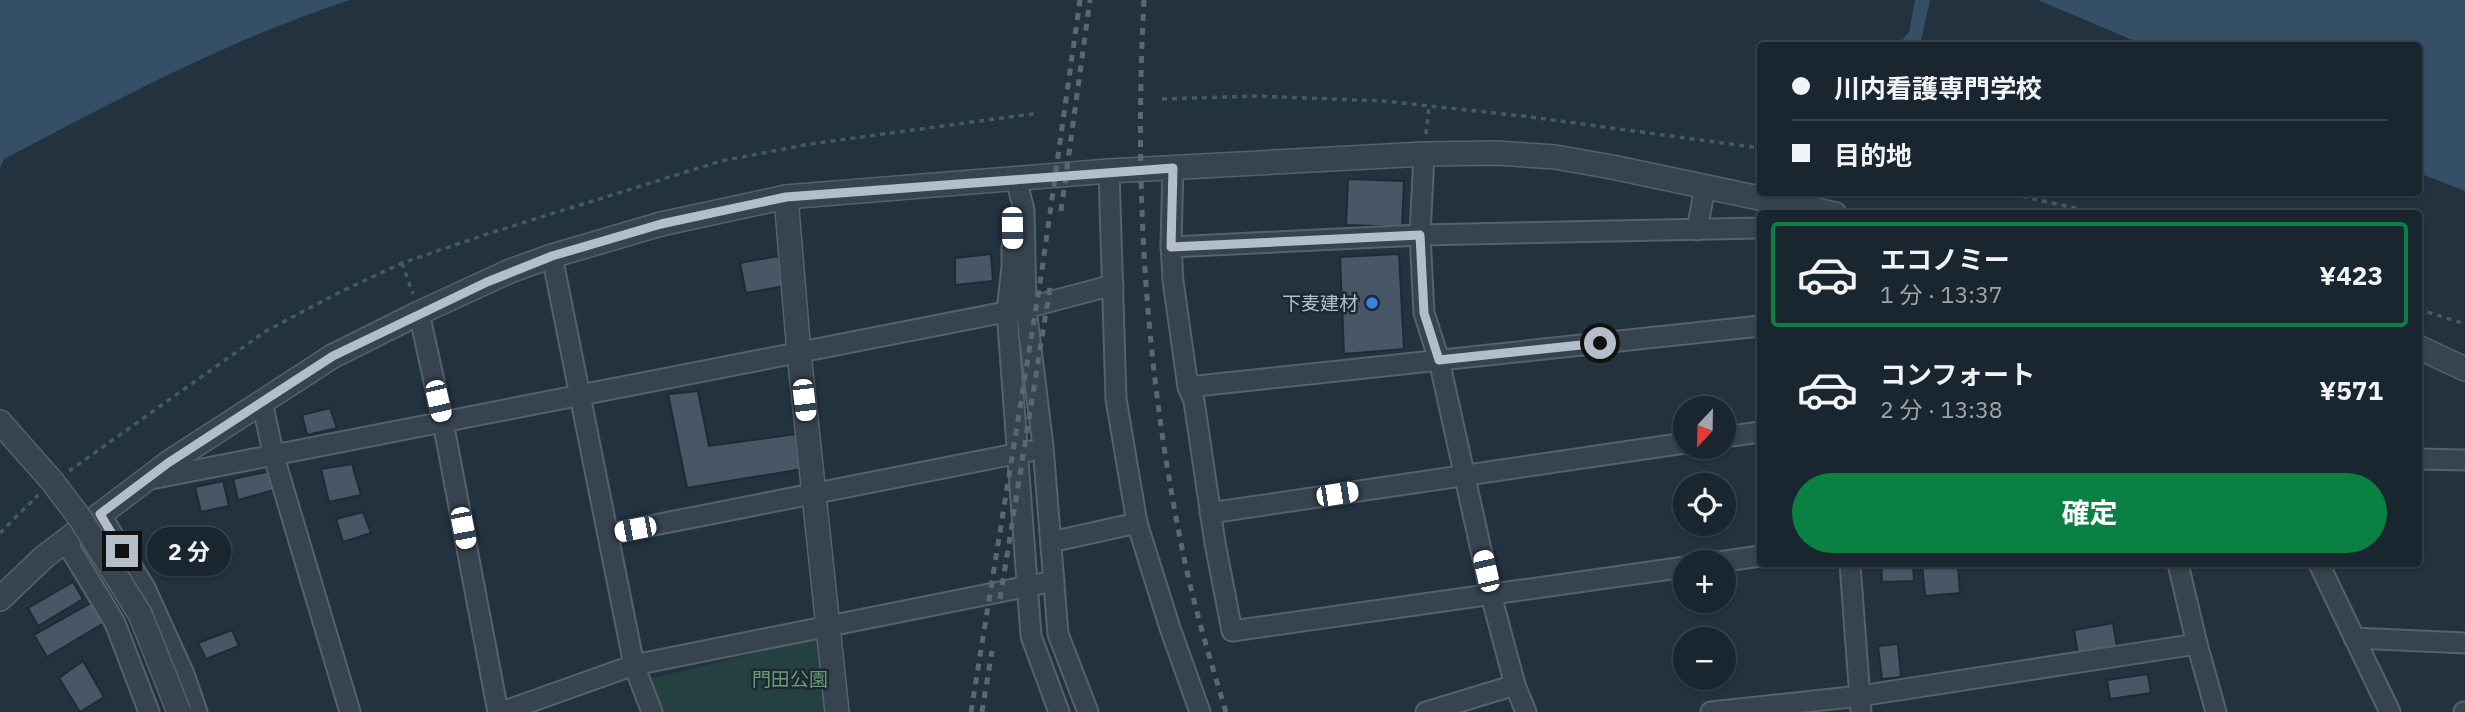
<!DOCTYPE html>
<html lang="ja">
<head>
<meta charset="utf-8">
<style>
	body { margin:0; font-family:"IBM Plex Sans","Noto Sans JP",sans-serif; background:#232e37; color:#f1f3f6; height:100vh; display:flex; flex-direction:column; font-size:26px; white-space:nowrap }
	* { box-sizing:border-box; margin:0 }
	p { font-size:23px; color:#9fa5aa }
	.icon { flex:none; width:38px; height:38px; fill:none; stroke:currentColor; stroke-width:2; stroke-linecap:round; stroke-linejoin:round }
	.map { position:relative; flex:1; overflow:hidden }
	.details { position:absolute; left:1757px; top:210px; width:665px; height:357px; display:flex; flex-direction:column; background:#1a262f; border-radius:7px; box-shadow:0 2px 5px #0004,0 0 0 2px #38434b }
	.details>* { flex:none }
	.hud { position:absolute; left:1757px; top:42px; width:665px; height:154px; border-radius:7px; box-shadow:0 2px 5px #0004,0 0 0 2px #38434b; display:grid; align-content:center; height:154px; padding:0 35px; background:#1a262f }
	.needle { width:46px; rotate:202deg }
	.fabs { position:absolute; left:1673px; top:396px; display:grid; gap:14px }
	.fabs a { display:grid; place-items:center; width:63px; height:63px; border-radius:50%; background:#1a262f; box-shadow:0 2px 5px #0004,0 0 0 2px #38434b; font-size:35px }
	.end { position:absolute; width:32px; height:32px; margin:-16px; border:9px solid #b3beca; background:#111; box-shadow:0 0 0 4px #111 }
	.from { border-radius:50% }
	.bubble { position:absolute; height:49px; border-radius:24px; background:#1a262f; box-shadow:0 2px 5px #0004,0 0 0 2px #38434b; font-size:23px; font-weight:700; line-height:49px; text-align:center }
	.car { position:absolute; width:21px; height:42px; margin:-21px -10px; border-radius:9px; box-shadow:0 0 5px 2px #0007; background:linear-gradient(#fff 24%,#345 0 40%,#fff 0 76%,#345 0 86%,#fff 0) }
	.hud b { display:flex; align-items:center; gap:24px; height:66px; font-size:26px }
	.hud b+b { border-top:2px solid #38434b }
	.hud i { width:18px; height:18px; background:#f1f3f6 }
	ul { padding:12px 0 0; list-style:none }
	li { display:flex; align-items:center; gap:21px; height:105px; margin:0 14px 10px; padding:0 21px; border:4px solid transparent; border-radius:7px }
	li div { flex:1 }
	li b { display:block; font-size:26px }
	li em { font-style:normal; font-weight:700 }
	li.active { border-color:#0b8043 }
	li>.icon { width:63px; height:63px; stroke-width:1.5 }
	.action { display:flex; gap:14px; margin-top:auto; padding:14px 35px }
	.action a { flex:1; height:80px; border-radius:42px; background:#0b8043; color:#fff; font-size:28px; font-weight:700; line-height:80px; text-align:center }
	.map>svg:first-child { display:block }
	.green { fill:#254040 }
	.water { fill:#354f67 }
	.building { fill:#475766; stroke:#1e2a36; stroke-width:2 }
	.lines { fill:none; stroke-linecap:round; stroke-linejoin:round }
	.minor-casing { stroke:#55616d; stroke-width:23 }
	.tertiary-casing { stroke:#55616d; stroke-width:26 }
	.path { stroke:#435c5d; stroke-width:3.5; stroke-dasharray:5 5; stroke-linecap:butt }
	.minor { stroke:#37434f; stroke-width:19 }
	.tertiary { stroke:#37434f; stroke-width:23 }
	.rail { stroke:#596876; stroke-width:5; stroke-dasharray:7 7; stroke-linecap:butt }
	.tertiary-bridge-casing { stroke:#55616d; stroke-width:26; stroke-linecap:butt }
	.tertiary-bridge { stroke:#37434f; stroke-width:23 }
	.route { stroke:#b3beca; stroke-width:9 }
	.shop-dot { fill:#3f7fe0; stroke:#1c2834; stroke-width:2.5 }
	.labels { text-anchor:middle; stroke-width:5; stroke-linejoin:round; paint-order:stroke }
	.poi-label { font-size:19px; fill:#b3beca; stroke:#1c2834; text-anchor:end }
	.park-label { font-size:19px; fill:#699c70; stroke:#1c2834 }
</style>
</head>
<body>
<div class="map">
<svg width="2465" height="712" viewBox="0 0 2465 712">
	<rect width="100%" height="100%" fill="#23323f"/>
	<polygon class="green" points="820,637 828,712 662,712 650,679"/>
	<g class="water">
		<path d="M0,0H350C229,39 117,100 4,159L0,168Z"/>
		<polygon points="1915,0 1930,0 1921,40 1916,45 1898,45 1909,32"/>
		<polygon points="2038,0 2465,0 2465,191 2419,173 2418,46 2144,45"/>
	</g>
	<g class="building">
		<polygon points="1348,179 1404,181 1402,227 1346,225"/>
		<polygon points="991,254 993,281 955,285 955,258"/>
		<polygon points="1399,254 1404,349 1344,354 1340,257"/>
		<polygon points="778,256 785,286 746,293 740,263"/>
		<polygon points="698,391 709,446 796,434 803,469 687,488 668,394"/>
		<polygon points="330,408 337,428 307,435 302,415"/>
		<polygon points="352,464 361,495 329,502 321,469"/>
		<polygon points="270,471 274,490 238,500 233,479"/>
		<polygon points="223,481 229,506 201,512 195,487"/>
		<polygon points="363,512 371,533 343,542 336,519"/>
		<polygon points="196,537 207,565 163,579 153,553"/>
		<polygon points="1881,564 1913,564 1914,581 1882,582"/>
		<polygon points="1922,564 1958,564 1960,593 1925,596"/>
		<polygon points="73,582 83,599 38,626 28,608"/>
		<polygon points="91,603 104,623 47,657 34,635"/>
		<polygon points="2113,623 2117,647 2078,654 2074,630"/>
		<polygon points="232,630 239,646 206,659 198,643"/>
		<polygon points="1898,644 1901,677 1882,679 1878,646"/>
		<polygon points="83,661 104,697 80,712 59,678"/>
		<polygon points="2148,674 2151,693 2110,699 2107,680"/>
	</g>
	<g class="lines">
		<g class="minor-casing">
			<g id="minor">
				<polyline points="1424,154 1420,235 1424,313 1439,360 1491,595 1515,685 1526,712"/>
				<polyline points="1173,168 1171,243 1173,281 1188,387 1194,401 1215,543 1232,631 1685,567"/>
				<polyline points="1109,171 1116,399 1137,523 1170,628 1200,712"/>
				<polyline points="1016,179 1024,210 1026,308 1043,446 1058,634 1088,712"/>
				<polyline points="1697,230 1705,187"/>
				<polyline points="1012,247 1012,266 1007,311 1031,636 1059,712"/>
				<polyline points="1171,247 1420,235 1760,228"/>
				<polyline points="552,256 634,665 652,712"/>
				<polyline points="419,313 443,422 498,712"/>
				<polyline points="1188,387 1760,326"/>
				<polyline points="262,402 274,457 350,712"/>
				<polyline points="1724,437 1760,432"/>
				<polyline points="2418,459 2465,460"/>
				<polyline points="146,480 1026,308 1113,285"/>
				<polyline points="1210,513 1685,443"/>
				<polyline points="100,514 145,588 184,674 197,712"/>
				<polyline points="609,534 1030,451"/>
				<polyline points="65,540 115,623 149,712"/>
				<polyline points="1051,542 1137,523"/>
				<polyline points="1719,562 1760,556"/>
				<polyline points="1850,564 1861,712"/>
				<polyline points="2178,564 2197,644 2216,712"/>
				<polyline points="2319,564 2390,712"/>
				<polyline points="2354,638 2465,643"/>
				<polyline points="502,712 634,665 1054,581"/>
				<polyline points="1426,712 1515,685"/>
				<polyline points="1711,712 1860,696 2197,644"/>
				<polyline points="2464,712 2465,712"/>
			</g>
		</g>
		<g class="tertiary-casing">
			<g id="tertiary">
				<polyline points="786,197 799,353 837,712"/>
				<polyline points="2418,347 2465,369"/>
				<polyline points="0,422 52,481"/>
				<polyline points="0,599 44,557 168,463 333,356 419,313 510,271 552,256 661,224 786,197 1109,171 1424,154 1497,153 1555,157 1612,167 1835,214"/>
			</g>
		</g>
		<g class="path">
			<polyline points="1162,99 1256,96 1383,101 1523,116 1760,148"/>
			<polyline points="1426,134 1429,107"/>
			<polyline points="2003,192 2102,214"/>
			<polyline points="402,263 413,294"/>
			<polyline points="2418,309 2465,324"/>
			<polyline points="69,471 266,331 342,291 402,263 490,233 721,161 810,144 1039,113"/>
			<polyline points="0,533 38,495"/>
		</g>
		<use href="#minor" class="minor"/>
		<use href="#tertiary" class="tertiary"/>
		<g class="rail">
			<path d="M1144,0C1134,182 1145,365 1181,543C1192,600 1209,656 1226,712"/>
			<polyline points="1061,211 1090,0"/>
			<polyline points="1000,599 1051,281"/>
			<polyline points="971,712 1041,277 1080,0"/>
			<polyline points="982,712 992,651"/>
		</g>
		<g class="tertiary-bridge-casing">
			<polyline id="tertiary-bridge" points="52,481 80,518 140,614 179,712"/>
		</g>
		<use href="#tertiary-bridge" class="tertiary-bridge"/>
	</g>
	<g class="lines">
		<polyline class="route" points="122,551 100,514 168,463 333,356 487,282 552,256 661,224 786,197 1173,168 1171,247 1420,235 1424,313 1439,360 1600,343"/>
	</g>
	<circle class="shop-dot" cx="1372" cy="303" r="7"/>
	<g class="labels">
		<g class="poi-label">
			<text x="1358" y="310">下麦建材</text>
		</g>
		<g class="park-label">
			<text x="790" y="686">門田公園</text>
		</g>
	</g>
</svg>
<div class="fabs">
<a><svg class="needle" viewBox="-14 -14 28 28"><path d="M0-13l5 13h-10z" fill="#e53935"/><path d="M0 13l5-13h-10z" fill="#9fa5aa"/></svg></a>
<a><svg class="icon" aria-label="locate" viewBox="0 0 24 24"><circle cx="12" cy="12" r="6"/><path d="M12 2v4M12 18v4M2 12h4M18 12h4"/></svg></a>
<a>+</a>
<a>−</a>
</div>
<i class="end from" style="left:1600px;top:343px"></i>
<i class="end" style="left:122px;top:551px"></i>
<div class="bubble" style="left:147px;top:527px;width:84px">2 分</div>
<i class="car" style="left:1012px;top:228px;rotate:179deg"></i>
<i class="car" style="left:804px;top:400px;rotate:173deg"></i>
<i class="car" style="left:438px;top:401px;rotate:167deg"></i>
<i class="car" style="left:1337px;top:494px;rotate:81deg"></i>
<i class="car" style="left:463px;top:528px;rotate:169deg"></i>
<i class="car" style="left:635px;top:529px;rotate:259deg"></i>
<i class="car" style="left:1486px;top:571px;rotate:347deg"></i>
<div class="hud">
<b><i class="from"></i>川内看護専門学校</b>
<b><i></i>目的地</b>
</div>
<section class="details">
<ul>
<li class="active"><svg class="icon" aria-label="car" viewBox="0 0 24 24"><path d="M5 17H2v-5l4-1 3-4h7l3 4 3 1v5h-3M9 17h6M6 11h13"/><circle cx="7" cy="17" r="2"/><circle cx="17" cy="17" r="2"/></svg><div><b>エコノミー</b><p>1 分 · 13:37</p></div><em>¥423</em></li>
<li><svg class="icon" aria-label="car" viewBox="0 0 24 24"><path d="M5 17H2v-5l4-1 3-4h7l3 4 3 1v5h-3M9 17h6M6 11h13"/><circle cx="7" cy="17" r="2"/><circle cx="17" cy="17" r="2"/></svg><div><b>コンフォート</b><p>2 分 · 13:38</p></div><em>¥571</em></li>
</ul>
<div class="action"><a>確定</a></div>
</section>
</div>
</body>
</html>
